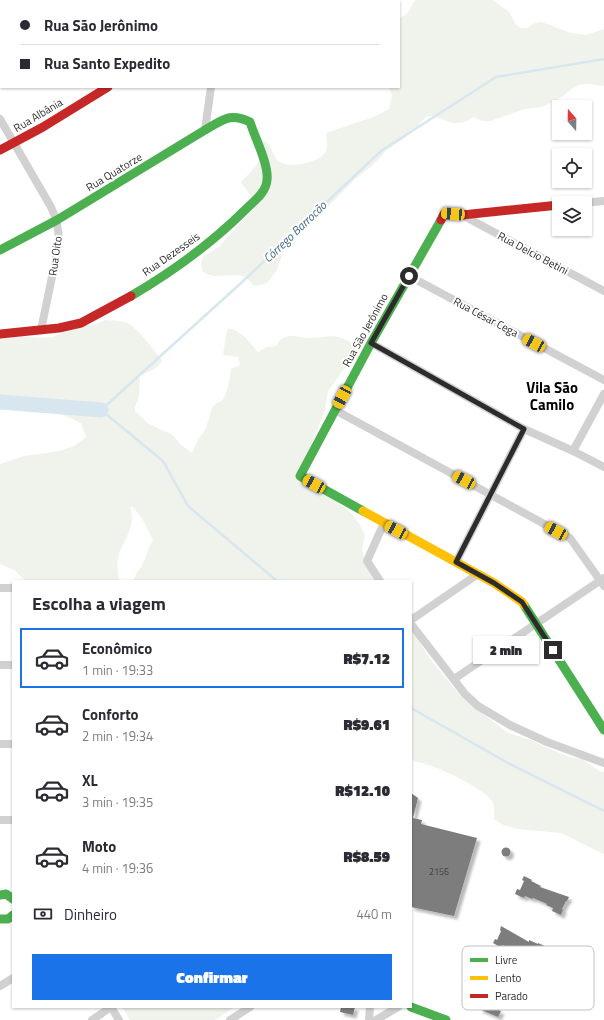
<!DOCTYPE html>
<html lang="pt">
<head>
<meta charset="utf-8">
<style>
	body { margin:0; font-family:"Titillium Web",sans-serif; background:#f2f2f3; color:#2b2b33; height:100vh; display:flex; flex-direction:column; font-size:15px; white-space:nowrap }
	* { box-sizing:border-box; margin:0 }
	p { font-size:13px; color:#7c7c81 }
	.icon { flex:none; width:22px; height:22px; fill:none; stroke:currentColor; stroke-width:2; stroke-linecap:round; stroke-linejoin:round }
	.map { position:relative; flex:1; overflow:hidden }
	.side { position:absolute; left:12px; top:580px; width:400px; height:428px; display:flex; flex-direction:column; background:#fff; border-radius:0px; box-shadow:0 1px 3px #0004 }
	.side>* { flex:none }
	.banner { position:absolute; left:0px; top:0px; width:400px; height:88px; box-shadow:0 1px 3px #0004; display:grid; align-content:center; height:88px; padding:0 20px; background:#fff }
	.needle { width:26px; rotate:340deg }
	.controls { position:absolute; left:552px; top:100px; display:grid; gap:8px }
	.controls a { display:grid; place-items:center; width:40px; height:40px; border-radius:0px; background:#fff; box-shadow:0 1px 3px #0004; font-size:20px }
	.end { position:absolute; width:18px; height:18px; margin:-9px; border:5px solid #2c2c2c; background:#fff; box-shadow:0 0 0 2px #fff }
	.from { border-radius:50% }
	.bubble { position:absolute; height:28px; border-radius:0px; background:#fff; box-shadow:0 1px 3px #0004; font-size:13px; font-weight:800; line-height:28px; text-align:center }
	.car { position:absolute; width:12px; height:24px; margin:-12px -6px; border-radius:5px; box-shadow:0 0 3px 1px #0007; background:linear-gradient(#f5c518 24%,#345 0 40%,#f5c518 0 76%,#345 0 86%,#f5c518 0) }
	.banner b { display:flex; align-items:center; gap:14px; height:38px; font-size:15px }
	.banner b+b { border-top:1px solid #e1e1e2 }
	.banner i { width:10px; height:10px; background:#2b2b33 }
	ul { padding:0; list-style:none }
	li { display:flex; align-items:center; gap:12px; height:60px; margin:0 8px 6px; padding:0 12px; border:2px solid transparent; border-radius:0px }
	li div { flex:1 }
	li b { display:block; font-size:15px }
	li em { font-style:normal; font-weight:800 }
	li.active { border-color:#1a73e8 }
	li>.icon { width:36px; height:36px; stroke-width:1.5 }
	h2 { padding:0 20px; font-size:18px; line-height:48px }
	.pay { display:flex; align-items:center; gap:10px; height:44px; padding:0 20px; font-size:15px }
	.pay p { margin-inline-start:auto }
	.primary-button { display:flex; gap:8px; margin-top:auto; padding:8px 20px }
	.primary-button a { flex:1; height:46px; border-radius:0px; background:#1a73e8; color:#fff; font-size:16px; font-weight:800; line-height:46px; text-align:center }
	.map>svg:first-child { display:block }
	.green { fill:#eff3eb }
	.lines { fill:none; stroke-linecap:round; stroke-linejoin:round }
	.stream { stroke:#d8e6ef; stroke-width:2.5 }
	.river { stroke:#d8e6ef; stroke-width:15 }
	.building { fill:#7d7d7d; filter:url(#shadow) }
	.street { stroke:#d1d1d1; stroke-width:8 }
	.fast { stroke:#4caf50; stroke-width:9 }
	.slow { stroke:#ffc107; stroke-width:9 }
	.jam { stroke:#c62828; stroke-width:9 }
	.route { stroke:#2c2c2c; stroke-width:5 }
	.labels { text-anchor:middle; stroke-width:4; stroke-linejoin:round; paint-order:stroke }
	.number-label { font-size:9px; fill:#404040 }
	.street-label { font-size:11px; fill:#2c2c2c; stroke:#fff }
	.water-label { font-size:12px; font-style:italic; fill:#406c88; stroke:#fff }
	.district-label { font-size:15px; font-weight:bold; fill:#000; stroke:#fff }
	.key { fill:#fff; stroke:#c0c0c0; stroke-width:1 }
	.key-label { font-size:11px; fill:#2c2c2c }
</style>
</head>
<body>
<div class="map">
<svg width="604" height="1020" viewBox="0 0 604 1020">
	<defs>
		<filter id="shadow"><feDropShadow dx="3.5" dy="3.5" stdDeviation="1" flood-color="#0004"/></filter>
	</defs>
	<rect width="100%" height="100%" fill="#fff"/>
	<g class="green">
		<path d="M416,0H493L509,12L516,25L521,28H527L535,23L542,22L571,33L586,35L604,29V86L587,84L579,85L573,88L559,99L542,107L525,109L490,121H482L474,117C451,131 448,117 427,116L419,124L416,128L411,130L406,137L387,150L372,166L355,179L315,220L290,241L283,251L277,270L267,283L257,286L253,285L246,277L239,275L214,276L206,274L202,271L201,262L204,256L219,247L255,206C254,198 245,189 241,182C257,166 261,163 263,140C272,144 272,154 277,160C286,170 316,163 324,154C329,149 327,139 326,133L376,116L389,109L392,95L389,87H399V18C415,11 407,8 416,0Z"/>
		<path d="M105,320C112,321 120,320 127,323C139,329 153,349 162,360C158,369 149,372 140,375L139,396L135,407V411L149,424L173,435L180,444L192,453L198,440L206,428L212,408L216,403L222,401L225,396L229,383L231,369L240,365L238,357L223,355L227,329C240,328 250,343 258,352L267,347L276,346C286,330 295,338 310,338C330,338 336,331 355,346V354L328,391L324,413L304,462L311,487L318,493L328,495L351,513L360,525L365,536L362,549L364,558L375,581H133C135,573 141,569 144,561C148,554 148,547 153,540L142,518L133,507H130C137,528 122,540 118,559C116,565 119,574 119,581H26L14,570L0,564V464L24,456L60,451L74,446L86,437L81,423L30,400L16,397L0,407V338L19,336L39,338L53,337L75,327L96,324Z"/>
		<path d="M411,627L429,658L456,690L469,703L508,733L528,739L569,757L582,759L599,771L604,772V854L593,849L562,833L517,829L503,825L494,819C494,814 495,806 492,801C485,789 440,768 426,764C420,762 416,763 411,759Z"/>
		<polygon points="122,1007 235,1007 215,1020 130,1020"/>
	</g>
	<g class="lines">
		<g class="stream">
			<polyline points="277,581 188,506 163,461 101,410 241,283 381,151 496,77 604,59"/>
			<polyline points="411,708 508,763 604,811"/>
		</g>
		<polyline class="river" points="0,402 101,410"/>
	</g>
	<g class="building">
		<polygon points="411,793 418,798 413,818 422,820 421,824 477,838 454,916 411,907"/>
		<circle cx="506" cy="852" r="4.5"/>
		<polygon points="524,876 532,880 531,881 541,886 540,887 569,897 567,901 566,901 562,909 563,910 561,915 552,911 553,908 546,905 547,904 533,898 532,899 525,896 524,898 515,894 517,889 520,890 524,881 522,880"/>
		<polygon points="501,926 529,942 529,940 538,944 538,943 547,947 539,959 541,960 539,964 530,960 531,958 524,955 524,954 511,948 510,949 503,945 502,948 493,943 495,939 497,940 501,931 500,930"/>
		<polygon points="482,1003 489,1006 490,1004 494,1006 494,1008 501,1011 498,1017 479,1009"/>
		<polygon points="341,1007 355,1007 353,1015 340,1012"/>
	</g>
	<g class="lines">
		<g class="street">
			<polyline points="49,0 49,1"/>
			<polyline points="130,0 131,1"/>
			<polyline points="203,0 204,1"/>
			<polyline points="2,1 3,0"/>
			<path d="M0,119L51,207C57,219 59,230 59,243L41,330"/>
			<polyline points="205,130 211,87"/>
			<polyline points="582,203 604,201"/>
			<polyline points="462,215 604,291"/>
			<polyline points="409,276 604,380"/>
			<polyline points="371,343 524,429 573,451 604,467"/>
			<polyline points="335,410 570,538 604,586"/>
			<polyline points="573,451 604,394"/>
			<polyline points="456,562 524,429"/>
			<polyline points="380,581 367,561 384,523"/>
			<polyline points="0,588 13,588"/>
			<polyline points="411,620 478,574"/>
			<polyline points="411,624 465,694 478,706 510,725 547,742 604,763"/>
			<polyline points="0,665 13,665"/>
			<polyline points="454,679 604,578"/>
			<polyline points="0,744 13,744"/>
			<polyline points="0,820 13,820"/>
			<polyline points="0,986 13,978"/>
			<polyline points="111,1007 119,1020"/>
			<polyline points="92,1020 111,1007"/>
			<polyline points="230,1020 250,1007"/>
			<polyline points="369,1020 370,1007"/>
			<polyline points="376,1020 398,1007"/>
		</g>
		<g class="fast">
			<path d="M0,250L57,220L205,130C223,120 230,112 250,122C255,138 269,165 267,180C266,193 254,201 246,209C212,243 172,272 131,296"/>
			<polyline points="363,511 300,476 371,343 441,220"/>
			<polyline points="524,605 604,730"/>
			<polyline points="0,895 6,894 13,899"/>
			<polyline points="0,919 8,919 13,915"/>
			<polyline points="411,1007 446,1020"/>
		</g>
		<polyline class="slow" points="363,511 494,583 522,602 524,605"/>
		<g class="jam">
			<polyline points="248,1 249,0"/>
			<polyline points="0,150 43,127 108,87"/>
			<polyline points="441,220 444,214 462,215 559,205"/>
			<polyline points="0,334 59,328 81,323 131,296"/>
		</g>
	</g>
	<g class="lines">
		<polyline class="route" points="409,276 371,343 524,429 456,562 494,583 522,602 553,650"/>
	</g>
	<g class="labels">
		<g class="number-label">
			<text x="439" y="875">2156</text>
		</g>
		<g class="street-label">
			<text transform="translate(38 115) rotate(-31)" y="4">Rua Albânia</text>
			<text transform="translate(114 172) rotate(-31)" y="4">Rua Quatorze</text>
			<text transform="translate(533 253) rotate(28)" y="4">Rua Delcio Betini</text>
			<text transform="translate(171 254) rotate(-35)" y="4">Rua Dezesseis</text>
			<text transform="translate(55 256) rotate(-82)" y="4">Rua Oito</text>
			<text transform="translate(486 317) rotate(28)" y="4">Rua César Cega</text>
			<text transform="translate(365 330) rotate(-61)" y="4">Rua São Jerônimo</text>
		</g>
		<g class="water-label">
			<text transform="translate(295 232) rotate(-44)" y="4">Córrego Barrocão</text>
		</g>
		<g class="district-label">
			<text x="552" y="393">Vila São<tspan x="552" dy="17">Camilo</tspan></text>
		</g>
	</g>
	<rect x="462" y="946" width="132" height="64" rx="6" class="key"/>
	<rect x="470" y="958" width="18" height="4" fill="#4caf50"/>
	<rect x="470" y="976" width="18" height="4" fill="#ffc107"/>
	<rect x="470" y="994" width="18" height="4" fill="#c62828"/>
	<g class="key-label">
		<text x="495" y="964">Livre</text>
		<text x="495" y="982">Lento</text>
		<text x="495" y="1000">Parado</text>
	</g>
</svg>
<div class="controls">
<a><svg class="needle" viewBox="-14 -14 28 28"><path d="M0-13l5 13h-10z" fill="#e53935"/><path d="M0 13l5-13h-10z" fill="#7c7c81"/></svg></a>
<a><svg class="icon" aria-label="locate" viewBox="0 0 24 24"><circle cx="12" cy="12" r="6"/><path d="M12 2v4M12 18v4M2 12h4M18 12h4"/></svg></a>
<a><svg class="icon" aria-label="layers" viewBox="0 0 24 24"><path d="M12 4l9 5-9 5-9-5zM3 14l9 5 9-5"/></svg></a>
</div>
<i class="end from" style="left:409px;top:276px"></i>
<i class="end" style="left:553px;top:650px"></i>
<div class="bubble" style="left:473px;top:636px;width:66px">2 min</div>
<i class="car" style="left:453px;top:214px;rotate:274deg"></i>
<i class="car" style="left:534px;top:343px;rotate:298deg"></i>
<i class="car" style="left:342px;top:397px;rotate:208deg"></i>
<i class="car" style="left:464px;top:480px;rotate:298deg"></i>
<i class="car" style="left:314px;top:484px;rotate:299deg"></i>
<i class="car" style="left:396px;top:530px;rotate:298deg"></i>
<i class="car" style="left:556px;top:531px;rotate:299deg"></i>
<div class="banner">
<b><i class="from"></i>Rua São Jerônimo</b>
<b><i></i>Rua Santo Expedito</b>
</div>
<section class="side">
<h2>Escolha a viagem</h2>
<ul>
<li class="active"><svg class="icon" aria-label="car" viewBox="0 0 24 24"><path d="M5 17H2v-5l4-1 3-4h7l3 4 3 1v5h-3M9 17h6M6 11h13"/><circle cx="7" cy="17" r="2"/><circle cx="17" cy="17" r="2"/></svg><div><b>Econômico</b><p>1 min · 19:33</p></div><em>R$7.12</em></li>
<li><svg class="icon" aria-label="car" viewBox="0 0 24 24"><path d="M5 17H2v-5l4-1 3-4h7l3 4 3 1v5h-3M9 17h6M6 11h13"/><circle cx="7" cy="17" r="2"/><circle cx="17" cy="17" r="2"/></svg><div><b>Conforto</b><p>2 min · 19:34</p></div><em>R$9.61</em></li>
<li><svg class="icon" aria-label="car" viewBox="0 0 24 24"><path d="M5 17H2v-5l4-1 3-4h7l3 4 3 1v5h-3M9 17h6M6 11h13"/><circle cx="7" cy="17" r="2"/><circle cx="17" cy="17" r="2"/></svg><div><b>XL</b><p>3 min · 19:35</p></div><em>R$12.10</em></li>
<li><svg class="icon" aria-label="car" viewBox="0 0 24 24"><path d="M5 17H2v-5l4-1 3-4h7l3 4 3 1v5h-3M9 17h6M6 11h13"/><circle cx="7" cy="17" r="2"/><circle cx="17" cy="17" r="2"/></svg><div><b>Moto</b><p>4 min · 19:36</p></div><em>R$8.59</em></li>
</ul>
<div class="pay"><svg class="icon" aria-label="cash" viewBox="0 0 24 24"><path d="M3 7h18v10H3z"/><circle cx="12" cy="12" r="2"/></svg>Dinheiro<p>440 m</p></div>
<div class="primary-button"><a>Confirmar</a></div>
</section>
</div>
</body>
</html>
